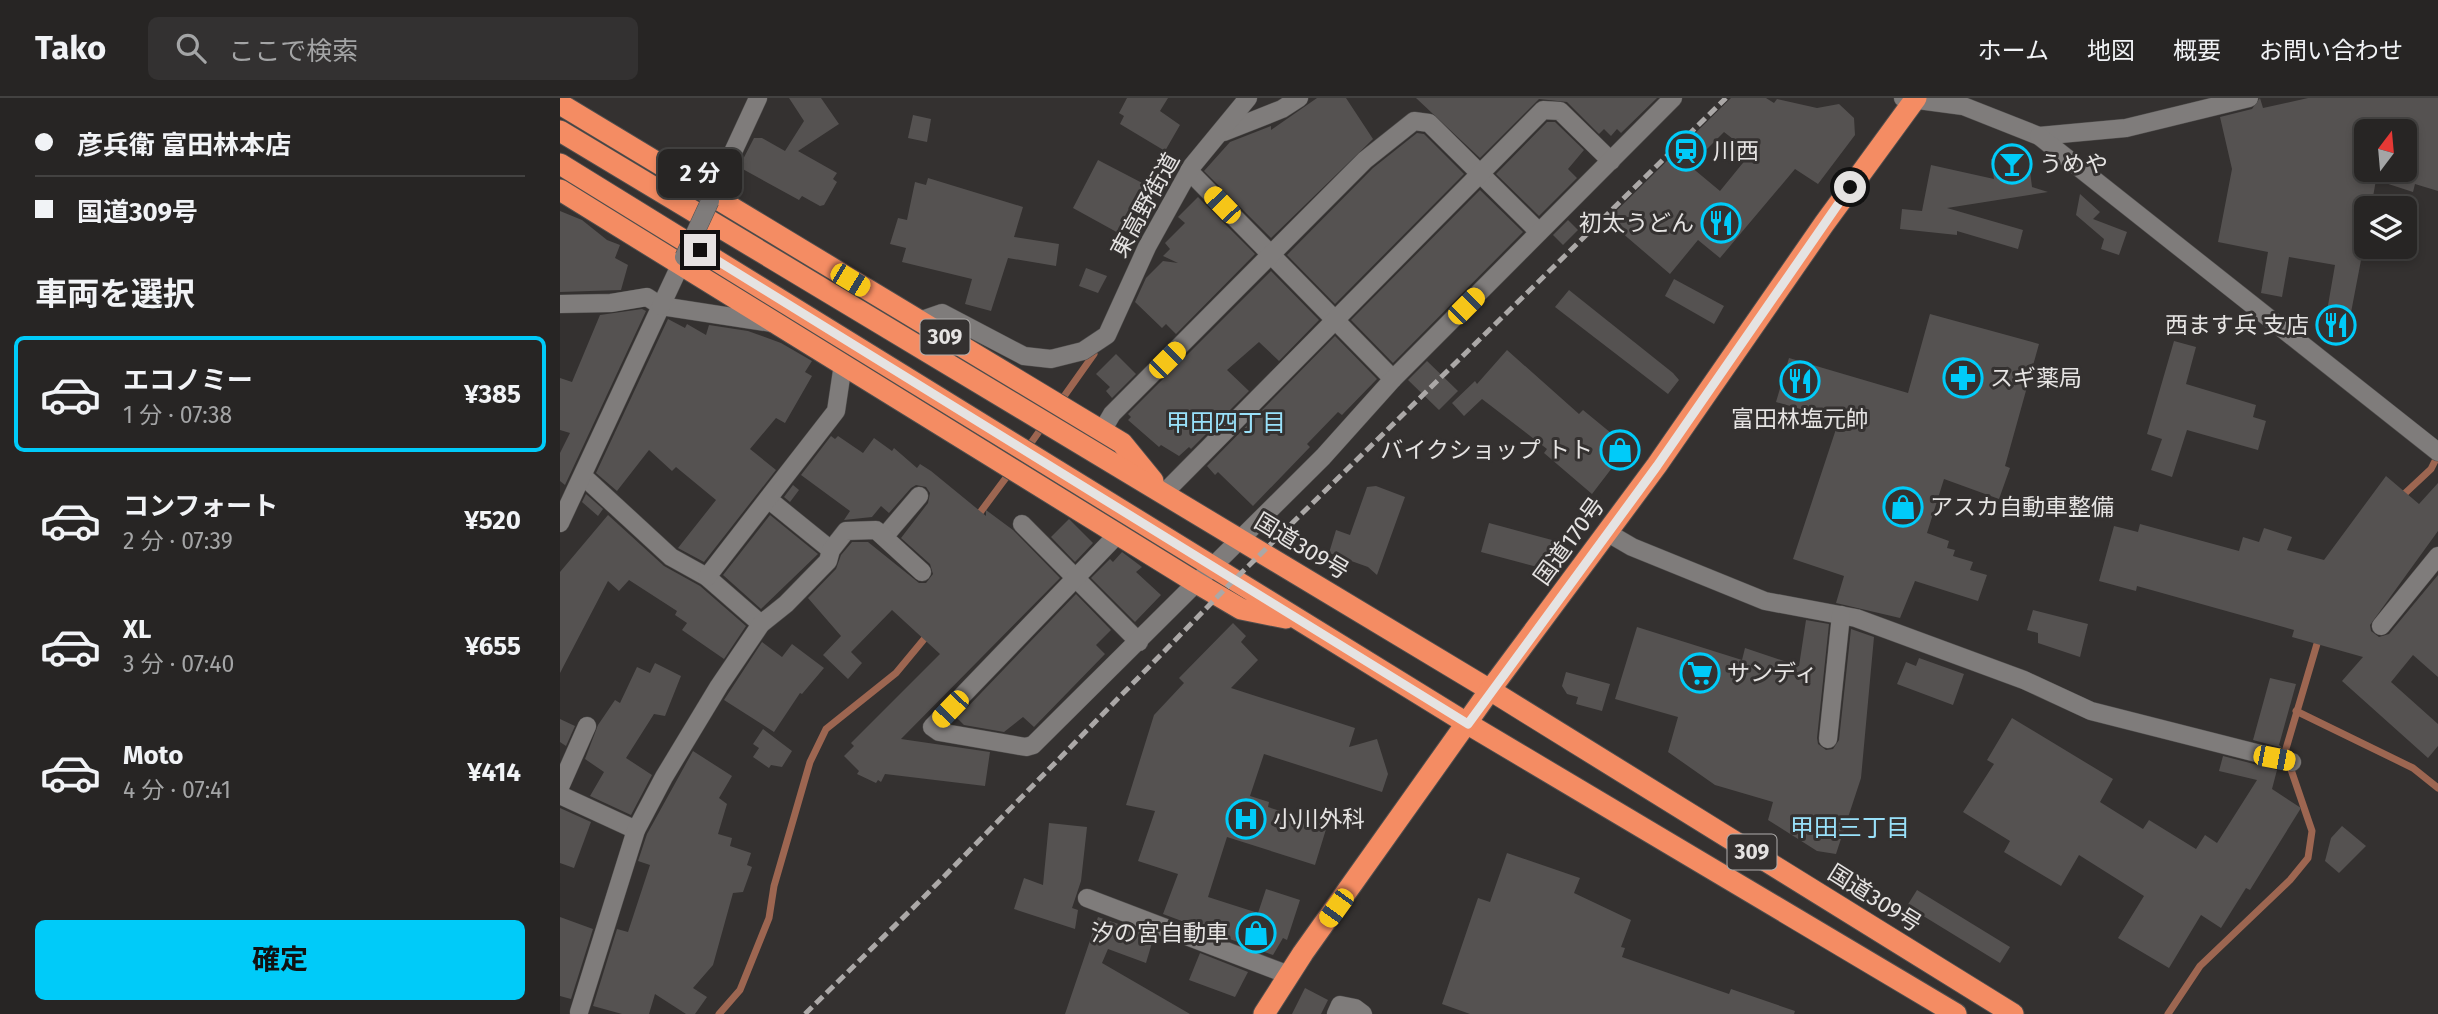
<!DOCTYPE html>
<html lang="ja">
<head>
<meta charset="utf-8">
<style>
	body { margin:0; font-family:"Fira Sans","Noto Sans JP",sans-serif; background:#333131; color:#f1f3f6; height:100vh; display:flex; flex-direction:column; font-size:26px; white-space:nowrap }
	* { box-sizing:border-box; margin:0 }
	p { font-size:23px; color:#a4a5a6 }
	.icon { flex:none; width:38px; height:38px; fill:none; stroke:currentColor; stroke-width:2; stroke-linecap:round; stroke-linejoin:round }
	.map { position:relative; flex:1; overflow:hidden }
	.panel { display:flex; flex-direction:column; background:#272524; width:560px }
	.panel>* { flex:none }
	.hud { display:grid; align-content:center; height:154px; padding:0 35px; background:#272524 }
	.needle { width:46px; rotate:16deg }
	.buttons { position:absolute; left:1794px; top:21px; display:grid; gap:14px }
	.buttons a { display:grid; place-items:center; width:63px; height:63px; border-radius:10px; background:#272524; box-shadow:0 4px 10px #0003,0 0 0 2px #434241; font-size:35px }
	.end { position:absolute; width:32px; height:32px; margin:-16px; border:9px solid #e5e3e2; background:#111; box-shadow:0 0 0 4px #111 }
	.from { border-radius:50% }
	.bubble { position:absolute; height:49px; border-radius:10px; background:#272524; box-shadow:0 4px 10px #0003,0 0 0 2px #434241; font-size:23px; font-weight:700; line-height:49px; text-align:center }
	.car { position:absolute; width:21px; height:42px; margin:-21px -10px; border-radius:9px; box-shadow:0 0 5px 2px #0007; background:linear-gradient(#f5c518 24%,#345 0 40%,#f5c518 0 76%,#345 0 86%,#f5c518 0) }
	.hud b { display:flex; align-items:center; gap:24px; height:66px; font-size:26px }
	.hud b+b { border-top:2px solid #434241 }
	.hud i { width:18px; height:18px; background:#f1f3f6 }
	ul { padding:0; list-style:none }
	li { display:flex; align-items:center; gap:21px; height:116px; margin:0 14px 10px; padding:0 21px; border:4px solid transparent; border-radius:10px }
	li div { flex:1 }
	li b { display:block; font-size:26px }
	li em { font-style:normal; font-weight:700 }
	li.selected { border-color:#00cbf9 }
	li>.icon { width:63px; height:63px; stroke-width:1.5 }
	h2 { padding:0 35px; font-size:32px; line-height:84px }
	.button { display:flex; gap:14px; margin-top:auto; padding:14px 35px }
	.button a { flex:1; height:80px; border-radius:10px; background:#00cbf9; color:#111; font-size:28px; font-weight:700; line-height:80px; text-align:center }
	header { display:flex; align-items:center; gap:42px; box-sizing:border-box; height:98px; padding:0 35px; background:#272524; border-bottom:2px solid #434241 }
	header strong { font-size:33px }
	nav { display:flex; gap:38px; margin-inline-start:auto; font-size:24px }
	.search { width:490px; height:63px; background:#333131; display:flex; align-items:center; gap:18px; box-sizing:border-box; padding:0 24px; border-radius:10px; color:#a4a5a6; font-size:26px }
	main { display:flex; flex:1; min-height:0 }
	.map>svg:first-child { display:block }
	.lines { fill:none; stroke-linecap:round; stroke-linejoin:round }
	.stream { stroke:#9d6651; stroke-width:7 }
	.building { fill:#555251; fill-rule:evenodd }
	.street-casing { stroke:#504e4d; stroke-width:19 }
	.secondary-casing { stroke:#504e4d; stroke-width:19 }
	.highway-casing { stroke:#504e4d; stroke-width:23 }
	.street { stroke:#7f7c7b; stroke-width:18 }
	.secondary { stroke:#7f7c7b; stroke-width:18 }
	.highway { stroke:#f48c63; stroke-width:21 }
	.rail { stroke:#aba8a7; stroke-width:5; stroke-dasharray:10 5; stroke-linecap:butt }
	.secondary-bridge-casing { stroke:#504e4d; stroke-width:19; stroke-linecap:butt }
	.secondary-bridge { stroke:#7f7c7b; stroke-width:18 }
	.route { stroke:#e5e3e2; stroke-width:9 }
	.labels { text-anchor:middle; stroke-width:6; stroke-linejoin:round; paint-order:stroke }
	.shield { fill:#343130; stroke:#b0aead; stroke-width:2 }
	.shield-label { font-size:21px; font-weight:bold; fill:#e5e3e2 }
	.poi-label { font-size:23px; fill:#e5e3e2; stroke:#343130; text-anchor:start }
	.street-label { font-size:23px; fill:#e5e3e2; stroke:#343130 }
	.neighbourhood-label { font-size:24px; fill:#99e1fa; stroke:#343130 }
</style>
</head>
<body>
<header>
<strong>Tako</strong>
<div class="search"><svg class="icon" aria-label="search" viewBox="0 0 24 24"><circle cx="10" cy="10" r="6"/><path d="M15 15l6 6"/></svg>ここで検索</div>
<nav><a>ホーム</a><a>地図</a><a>概要</a><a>お問い合わせ</a></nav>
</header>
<main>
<section class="panel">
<div class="hud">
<b><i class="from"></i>彦兵衛 富田林本店</b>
<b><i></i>国道309号</b>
</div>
<h2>車両を選択</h2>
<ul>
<li class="selected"><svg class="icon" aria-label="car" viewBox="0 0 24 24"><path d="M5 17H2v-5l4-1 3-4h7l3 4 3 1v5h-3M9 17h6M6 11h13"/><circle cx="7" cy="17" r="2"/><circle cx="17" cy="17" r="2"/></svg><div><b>エコノミー</b><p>1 分 · 07:38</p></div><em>¥385</em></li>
<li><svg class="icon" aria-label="car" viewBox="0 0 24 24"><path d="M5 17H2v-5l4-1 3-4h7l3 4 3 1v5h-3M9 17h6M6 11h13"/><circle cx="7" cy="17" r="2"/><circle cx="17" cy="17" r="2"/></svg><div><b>コンフォート</b><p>2 分 · 07:39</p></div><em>¥520</em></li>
<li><svg class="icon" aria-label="car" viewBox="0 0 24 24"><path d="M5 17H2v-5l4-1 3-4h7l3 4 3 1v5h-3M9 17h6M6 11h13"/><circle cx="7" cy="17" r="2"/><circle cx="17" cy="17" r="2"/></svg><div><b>XL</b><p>3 分 · 07:40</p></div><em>¥655</em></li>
<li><svg class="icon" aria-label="car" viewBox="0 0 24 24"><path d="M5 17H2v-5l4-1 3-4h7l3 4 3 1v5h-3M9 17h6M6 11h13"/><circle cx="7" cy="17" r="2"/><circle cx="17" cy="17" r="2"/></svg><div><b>Moto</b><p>4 分 · 07:41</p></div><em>¥414</em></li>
</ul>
<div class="button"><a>確定</a></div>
</section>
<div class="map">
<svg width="1878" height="916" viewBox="0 0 1878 916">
	<rect width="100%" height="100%" fill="#343130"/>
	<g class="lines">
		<g class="stream">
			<polyline points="466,352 534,256"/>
			<polyline points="1840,400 1871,371 1878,357"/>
			<polyline points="416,420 451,373"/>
			<polyline points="1736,613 1853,670 1878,690"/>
			<polyline points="159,916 180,892 209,820 214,788 250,664 266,631 336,575 370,534"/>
			<polyline points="1608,916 1640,868 1730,782 1748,760 1752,733 1725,654 1759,539"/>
		</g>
	</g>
	<g class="building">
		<polygon points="229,0 261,0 279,26 238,53 277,75 273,81 277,84 264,107 260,108 242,98 239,102 179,69 194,40 202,40 225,53 244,23"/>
		<polygon points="567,0 608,0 600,13 620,27 605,53 560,26 564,18 559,15"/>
		<polygon points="757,0 786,0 813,41 711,140 644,73 670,44 711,28 711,32"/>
		<polygon points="856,0 1097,0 1061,35 1057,31 1051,38 1044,31 1039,36 1007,4 979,1 920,60"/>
		<path d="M1171,0H1206L1214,5L1217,1L1257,10L1279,6L1294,20L1295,37L1258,86L1235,71L1160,160L1138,142L1110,176L1047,122ZM1164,34L1191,55L1160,93L1130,68Z"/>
		<path d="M1700,0L1703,10L1748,0H1878V93L1855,86L1853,94L1816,82L1811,110H1806V136L1785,246L1762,242L1775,167L1729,159L1722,199L1701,195L1708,154L1658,144L1672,71L1660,19L1692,11ZM1806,33H1844V72H1806Z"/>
		<polygon points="353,17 371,21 367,44 348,40"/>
		<polygon points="987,24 995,24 1024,52 1008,71 1017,80 979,118 936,76"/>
		<polygon points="857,35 864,36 904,76 775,206 727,157 813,70"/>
		<polygon points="1468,57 1472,89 1488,94 1387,110 1463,132 1458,151 1397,133 1397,137 1340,131 1342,111 1362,113 1371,67 1434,81 1431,61"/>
		<polygon points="538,62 588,88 562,137 513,110"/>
		<polygon points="368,80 463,109 454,139 499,146 496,168 448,160 431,213 405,206 412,181 342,164 346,150 330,146 338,120 347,122 355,84 366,87"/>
		<polygon points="920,92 963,134 833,265 791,222"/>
		<polygon points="1520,96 1540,114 1533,121 1567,134 1559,157 1541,151 1544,141 1516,117"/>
		<polygon points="638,99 695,156 616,236 606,226 602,230 575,204 586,180 603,163 618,165 603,158 610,151 605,145 625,125 618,119"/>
		<polygon points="0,113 22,122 47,142 60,147 55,160 68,167 61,192 0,194"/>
		<polygon points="1008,122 1018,132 1003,147 993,137"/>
		<polygon points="526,170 547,178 538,195 519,188"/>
		<polygon points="711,173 759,222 719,263 699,244 667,272 689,293 631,351 629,349 619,358 601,347 599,349 568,322 571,319 568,316"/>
		<polygon points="1114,181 1164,208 1154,226 1105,198"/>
		<polygon points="1009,192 1113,275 1119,282 1108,296 995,209"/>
		<polygon points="82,211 86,213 5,387 0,383 0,355 10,335 0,332 0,280 12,284 40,217"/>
		<polygon points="1370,216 1479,246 1445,368 1450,370 1439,401 1384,381 1367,435 1389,443 1387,450 1395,452 1393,458 1413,464 1410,472 1427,477 1418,503 1355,483 1340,520 1276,505 1284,478 1233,461 1279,322 1216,304 1229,260 1348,295"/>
		<polygon points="108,221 125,230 127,226 146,237 149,227 188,233 221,245 252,263 245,274 252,278 225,325 216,320 190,351 216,372 144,464 118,450 156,402 116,369 112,373 89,352 57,393 36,375"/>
		<polygon points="775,238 817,281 782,317 778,314 747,346 750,349 693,408 658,374 655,377 647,368"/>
		<polygon points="1614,243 1636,249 1626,286 1696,307 1693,319 1706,323 1698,352 1627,332 1612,379 1591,372 1602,341 1587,336"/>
		<polygon points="947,252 1019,316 1023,312 1068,349 1032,396 984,355 987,351 922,301 904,318 892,305 915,283 917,286"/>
		<polygon points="556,256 576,276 552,300 546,293 550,289 536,276"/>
		<polygon points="867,263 898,293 879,312 848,282"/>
		<polygon points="271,338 275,341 278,338 303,355 314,340 332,353 334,350 357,370 360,366 371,373 426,418 426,412 453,432 500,480 341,641 430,654 425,688 325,676 321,684 318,682 316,685 297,676 299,673 284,658 294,648 291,645 380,556 332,512 291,554 302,565 288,581 263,557 281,538 248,500 276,471 281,457 292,444 308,444 359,485 366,485 373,476 370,466 341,440 368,405 370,395 366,389 356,387 351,390 329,415 321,408 312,419 284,422 290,413 241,377"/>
		<polygon points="1826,378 1859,406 1878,385 1878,433 1810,527 1811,533 1819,539 1829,536 1878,477 1878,579 1853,557 1831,584 1878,626 1878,648 1868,660 1782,583 1803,559 1732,539 1734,532 1577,488 1576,493 1539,483 1554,428 1578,434 1580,426 1679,453 1683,439 1699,444 1704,430 1732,439 1727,452 1764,462"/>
		<polygon points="233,387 239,392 230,404 224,399"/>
		<polygon points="816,388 845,399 817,477 808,469 769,455 776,432 790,437 807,389"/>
		<polygon points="26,396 43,411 38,418 22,404"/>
		<polygon points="48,417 104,468 140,488 186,528 164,561 122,532 127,525 115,517 117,513 69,482 59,493 48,483 0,575 0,474"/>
		<polygon points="210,417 258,456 201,511 163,477"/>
		<polygon points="509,421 533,445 515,464 491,439"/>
		<polygon points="929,425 992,442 985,471 921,454"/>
		<polygon points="562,454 582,469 576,474 601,497 575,524 531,480 550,461 553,464"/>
		<polygon points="516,496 551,532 536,547 545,556 474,629 463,619 444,634 404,627 397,620"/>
		<polygon points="1473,512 1528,526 1520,559 1478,545 1478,535 1467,532"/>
		<polygon points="1246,522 1269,526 1257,640 1258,646 1266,652 1273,651 1279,642 1291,531 1314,539 1301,680 1276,756 1257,753 1208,722 1213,704 1155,687 1108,654 1118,619 1055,601 1077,529 1182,562 1185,550 1239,568"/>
		<polygon points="673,525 686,538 681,544 698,562 671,590 795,630 789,649 817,641 828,676 822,694 704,656 690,698 709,704 708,709 767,728 755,767 667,739 648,799 698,815 706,791 740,802 727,842 723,840 713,857 603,816 618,776 578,763 595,713 566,707 594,617 624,585 619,580"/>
		<polygon points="202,544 222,559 232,546 264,570 242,596 240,595 214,634 164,602"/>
		<polygon points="1359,560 1404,576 1393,607 1337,586 1346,564 1356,568"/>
		<polygon points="95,565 121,578 105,618 94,616 66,660 92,677 71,717 30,698 44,674 25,661 38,627 55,602 60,605 77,569 90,575"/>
		<polygon points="1006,574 1050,586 1042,613 1016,606 1018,599 1007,596 1002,588"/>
		<polygon points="1710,580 1736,586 1719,647 1723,650 1693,642"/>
		<polygon points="1452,620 1553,681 1540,704 1583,731 1589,722 1636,751 1645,737 1657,745 1697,682 1659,673 1663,658 1717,672 1712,691 1741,710 1690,792 1686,790 1661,830 1641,817 1609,870 1558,840 1584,798 1519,757 1501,788 1444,754 1450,743 1403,714 1434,666 1427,662"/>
		<polygon points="0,621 15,628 6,648 0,644"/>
		<polygon points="203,631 232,653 222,669 211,667 209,670 193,659 199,650 193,646"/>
		<polygon points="133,653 172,678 159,700 167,706 158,736 172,740 170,748 191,755 187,767 192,769 183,794 173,795 153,867 133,890 147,899 135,916 126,916 95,896 89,916 62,916 33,908 57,831 68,834 90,767 78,763 87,736"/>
		<polygon points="0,710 31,724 14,770 0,765"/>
		<polygon points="489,725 527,729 521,783 512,810 518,812 515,831 454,811 464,780 483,787"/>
		<polygon points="1782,728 1806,748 1779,775 1765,763 1771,740"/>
		<polygon points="947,755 1020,780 1014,795 1071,822 1061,849 1065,850 1062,859 1169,896 1171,891 1235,913 1234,916 910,916 882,906 918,800 930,804"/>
		<polygon points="1357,792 1450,849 1440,865 1347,808"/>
		<polygon points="0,819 33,831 11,901 0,898"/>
		<polygon points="538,819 594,838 586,865 548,851 542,865 630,916 505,916"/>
		<polygon points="640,855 688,874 675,899 629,882"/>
		<polygon points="745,890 768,902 761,916 732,916"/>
	</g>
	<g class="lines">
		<g class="street-casing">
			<g id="street">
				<polyline points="664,34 722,11 739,0"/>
				<polyline points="629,73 833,281"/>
				<polyline points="160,82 198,0"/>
				<polyline points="0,206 51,205 87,199 101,208 212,225"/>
				<polyline points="359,223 382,215 464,258 491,261 523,253 547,237 587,149 632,68 688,0"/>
				<polyline points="542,333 552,316 805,62 854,23 869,25 979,134"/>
				<polyline points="23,378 111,459 147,479 201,526"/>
				<polyline points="604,395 983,12 1000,13 1051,63"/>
				<polyline points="208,401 271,452"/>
				<polyline points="0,425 101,208"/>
				<polyline points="462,426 579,544"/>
				<polyline points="1048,435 1072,449 1205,503 1296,520 1464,582 1531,613 1732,664"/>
				<polyline points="557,437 372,629 379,634 466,649 473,647 763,359 833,281 1113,0"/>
				<polyline points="324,439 359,398"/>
				<polyline points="147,479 276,313 283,266"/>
				<polyline points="1821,528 1878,458"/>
				<polyline points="1268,641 1281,517"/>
				<polyline points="0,689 27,628"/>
				<polyline points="0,697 76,732"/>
				<polyline points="527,800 729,877"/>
				<polyline points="19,914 76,732 104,679 159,588 201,526 226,506 268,463 271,452 286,433 316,432 362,474"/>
				<polyline points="776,916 780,907 795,910 803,916"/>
			</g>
		</g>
		<g class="secondary-casing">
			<g id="secondary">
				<polyline points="1343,0 1403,8 1479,38 1566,30 1689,0"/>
				<polyline points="1479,38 1878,354"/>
				<polyline points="150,103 160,82"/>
				<polyline points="101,208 124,159"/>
			</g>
		</g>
		<g class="highway-casing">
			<g id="highway">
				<polyline points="0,6 562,345 593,383"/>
				<polyline points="0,33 930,592 1453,916"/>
				<polyline points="0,66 908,626 1396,916"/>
				<polyline points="0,92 635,484 681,511 726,520"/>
				<polyline points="704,916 743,855 930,592 1097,367 1264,126 1356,0"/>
			</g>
		</g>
		<use href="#street" class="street"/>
		<use href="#secondary" class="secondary"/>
		<use href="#highway" class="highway"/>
		<polyline class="rail" points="245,916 363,800 668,488 1166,0"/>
		<g class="secondary-bridge-casing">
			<polyline id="secondary-bridge" points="124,159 150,103"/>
		</g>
		<use href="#secondary-bridge" class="secondary-bridge"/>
	</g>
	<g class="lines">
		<polyline class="route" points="140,152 908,626 1097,368 1290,89"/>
	</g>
	<defs>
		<g id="station-ring" transform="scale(2.0125)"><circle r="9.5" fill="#343130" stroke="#00cbf9" stroke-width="1.5"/><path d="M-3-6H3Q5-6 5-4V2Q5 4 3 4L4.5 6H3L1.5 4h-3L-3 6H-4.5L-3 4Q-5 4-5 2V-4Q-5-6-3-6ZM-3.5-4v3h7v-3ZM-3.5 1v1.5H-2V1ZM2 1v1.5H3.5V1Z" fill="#00cbf9"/></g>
		<g id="bar-ring" transform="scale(2.0125)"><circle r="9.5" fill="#343130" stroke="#00cbf9" stroke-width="1.5"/><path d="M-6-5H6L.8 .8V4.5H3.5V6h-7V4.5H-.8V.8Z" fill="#00cbf9"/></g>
		<g id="restaurant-ring" transform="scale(2.0125)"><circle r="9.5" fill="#343130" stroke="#00cbf9" stroke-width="1.5"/><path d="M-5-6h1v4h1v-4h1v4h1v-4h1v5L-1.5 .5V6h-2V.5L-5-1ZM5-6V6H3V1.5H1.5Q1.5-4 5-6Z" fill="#00cbf9"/></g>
		<g id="pharmacy-ring" transform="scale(2.0125)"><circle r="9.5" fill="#343130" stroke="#00cbf9" stroke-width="1.5"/><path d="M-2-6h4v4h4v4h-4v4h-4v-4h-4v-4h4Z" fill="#00cbf9"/></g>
		<g id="shop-ring" transform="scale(2.0125)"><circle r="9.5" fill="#343130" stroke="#00cbf9" stroke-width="1.5"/><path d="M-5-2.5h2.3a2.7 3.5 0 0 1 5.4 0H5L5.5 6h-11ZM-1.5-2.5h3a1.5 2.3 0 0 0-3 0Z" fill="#00cbf9"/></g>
		<g id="supermarket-ring" transform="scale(2.0125)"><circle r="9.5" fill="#343130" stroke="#00cbf9" stroke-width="1.5"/><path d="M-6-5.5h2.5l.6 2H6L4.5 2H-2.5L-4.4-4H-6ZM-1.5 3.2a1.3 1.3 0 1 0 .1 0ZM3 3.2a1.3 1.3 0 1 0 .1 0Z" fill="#00cbf9"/></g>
		<g id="hospital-ring" transform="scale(2.0125)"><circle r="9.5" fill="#343130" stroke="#00cbf9" stroke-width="1.5"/><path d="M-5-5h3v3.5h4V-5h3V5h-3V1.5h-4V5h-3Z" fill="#00cbf9"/></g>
	</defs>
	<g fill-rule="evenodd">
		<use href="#station-ring" x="1126" y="53"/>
		<use href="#bar-ring" x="1452" y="66"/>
		<use href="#restaurant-ring" x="1161" y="125"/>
		<use href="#restaurant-ring" x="1776" y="227"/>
		<use href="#pharmacy-ring" x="1403" y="280"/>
		<use href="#restaurant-ring" x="1240" y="283"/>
		<use href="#shop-ring" x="1060" y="352"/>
		<use href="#shop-ring" x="1343" y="409"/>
		<use href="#supermarket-ring" x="1140" y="575"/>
		<use href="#hospital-ring" x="686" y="721"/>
		<use href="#shop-ring" x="696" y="835"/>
	</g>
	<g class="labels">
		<g class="shield">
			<rect x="360.5" y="221.5" width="49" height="35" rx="5"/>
			<rect x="1167.5" y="736.5" width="49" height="35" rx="5"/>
		</g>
		<g class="shield-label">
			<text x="385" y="246">309</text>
			<text x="1192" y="761">309</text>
		</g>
		<g class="poi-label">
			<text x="1153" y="61">川西</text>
			<text x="1479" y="74">うめや</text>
			<text x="1134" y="133" text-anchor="end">初太うどん</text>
			<text x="1749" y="235" text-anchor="end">西ます兵 支店</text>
			<text x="1430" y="288">スギ薬局</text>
			<text x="1240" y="329" text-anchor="middle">富田林塩元帥</text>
			<text x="1033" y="360" text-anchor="end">バイクショップ トト</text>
			<text x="1370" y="417">アスカ自動車整備</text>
			<text x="1167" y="583">サンディ</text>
			<text x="713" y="729">小川外科</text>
			<text x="669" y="843" text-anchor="end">汐の宮自動車</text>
		</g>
		<g class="street-label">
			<text transform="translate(585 107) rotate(-61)" y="8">東高野街道</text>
			<text transform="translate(1009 443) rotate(-54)" y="8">国道170号</text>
			<text transform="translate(742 448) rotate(31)" y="8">国道309号</text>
			<text transform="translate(1315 800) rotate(32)" y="8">国道309号</text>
		</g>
		<g class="neighbourhood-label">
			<text x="666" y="333">甲田四丁目</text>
			<text x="1290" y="738">甲田三丁目</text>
		</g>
	</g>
</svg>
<div class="buttons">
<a><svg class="needle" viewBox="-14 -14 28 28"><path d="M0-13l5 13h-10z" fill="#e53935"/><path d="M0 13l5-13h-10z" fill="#a4a5a6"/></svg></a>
<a><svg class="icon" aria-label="layers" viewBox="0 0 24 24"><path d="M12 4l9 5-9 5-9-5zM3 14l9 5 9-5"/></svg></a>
</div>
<i class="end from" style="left:1290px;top:89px"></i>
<i class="end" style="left:140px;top:152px"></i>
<div class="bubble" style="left:98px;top:51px;width:84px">2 分</div>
<i class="car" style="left:662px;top:107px;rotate:316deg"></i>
<i class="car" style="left:290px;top:182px;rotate:121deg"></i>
<i class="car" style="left:906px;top:208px;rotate:45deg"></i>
<i class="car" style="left:607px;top:262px;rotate:45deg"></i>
<i class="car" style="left:390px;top:611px;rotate:224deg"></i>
<i class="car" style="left:1714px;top:660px;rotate:101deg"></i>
<i class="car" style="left:776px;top:810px;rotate:216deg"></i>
</div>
</main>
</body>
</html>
